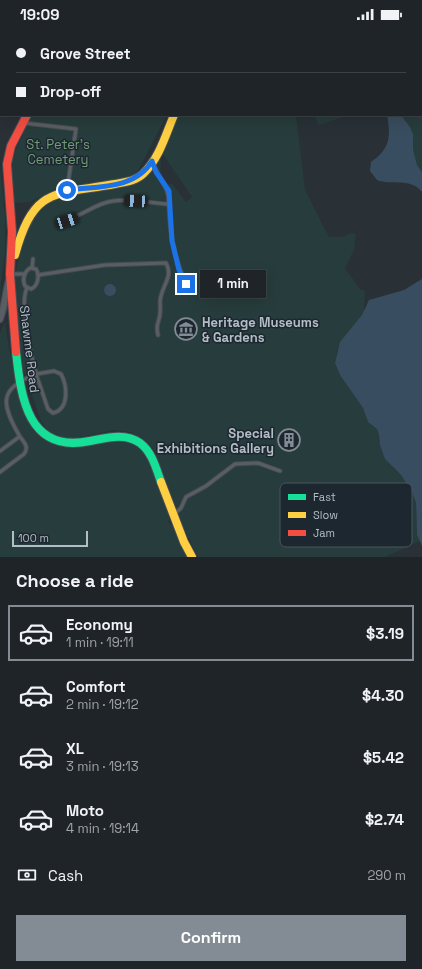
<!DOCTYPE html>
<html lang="en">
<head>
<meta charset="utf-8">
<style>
	body { margin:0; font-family:"Space Grotesk",sans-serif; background:#2c3034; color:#f1f3f6; height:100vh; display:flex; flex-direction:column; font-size:15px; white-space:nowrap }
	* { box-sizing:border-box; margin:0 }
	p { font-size:13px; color:#a1a4a8 }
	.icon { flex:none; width:22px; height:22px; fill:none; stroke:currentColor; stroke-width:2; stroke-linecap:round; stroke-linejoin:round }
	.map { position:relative; height:529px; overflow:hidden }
	.drawer { display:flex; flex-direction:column; background:#1f2428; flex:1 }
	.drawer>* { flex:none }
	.hud { position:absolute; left:0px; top:0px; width:422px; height:88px; box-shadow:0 4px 16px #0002,0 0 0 1px #3c4145; display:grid; align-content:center; height:88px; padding:0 16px; background:#1f2428 }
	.scale { position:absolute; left:12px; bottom:10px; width:76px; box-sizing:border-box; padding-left:4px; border:2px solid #b3bdc6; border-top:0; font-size:11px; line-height:14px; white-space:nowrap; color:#b3bdc6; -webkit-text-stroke:3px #1d2730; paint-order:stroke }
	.end { position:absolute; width:18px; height:18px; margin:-9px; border:5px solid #1a73e8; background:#fff; box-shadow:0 0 0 2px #fff }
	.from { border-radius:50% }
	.bubble { position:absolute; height:28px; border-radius:0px; background:#1f2428; box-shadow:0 4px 16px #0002,0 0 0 1px #3c4145; font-size:13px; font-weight:600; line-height:28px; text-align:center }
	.car { position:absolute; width:12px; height:24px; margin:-12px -6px; border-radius:5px; box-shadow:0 0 3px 1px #0007; background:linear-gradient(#222 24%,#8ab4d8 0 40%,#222 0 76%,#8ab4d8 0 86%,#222 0) }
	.hud b { display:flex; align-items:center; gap:14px; height:38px; font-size:15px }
	.hud b+b { border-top:1px solid #3c4145 }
	.hud i { width:10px; height:10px; background:#f1f3f6 }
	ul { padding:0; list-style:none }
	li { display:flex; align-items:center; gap:12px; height:56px; margin:0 8px 6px; padding:0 8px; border:2px solid transparent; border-radius:0px }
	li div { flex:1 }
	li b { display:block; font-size:15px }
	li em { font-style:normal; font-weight:600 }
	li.on { border-color:#838c94 }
	li>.icon { width:36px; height:36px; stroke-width:1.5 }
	h2 { padding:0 16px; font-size:18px; line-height:48px }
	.pay { display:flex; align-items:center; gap:10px; height:44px; padding:0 16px; font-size:15px }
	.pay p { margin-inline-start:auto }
	.action { display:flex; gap:8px; margin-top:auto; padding:8px 16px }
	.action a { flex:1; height:46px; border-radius:0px; background:#838c94; color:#fff; font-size:16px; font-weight:600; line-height:46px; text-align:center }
	.status { display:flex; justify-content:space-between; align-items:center; height:28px; padding:0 20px; background:#1f2428; direction:ltr }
	.status svg { height:11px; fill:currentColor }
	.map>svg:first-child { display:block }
	.green { fill:#273c3c }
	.water { fill:#384d5f }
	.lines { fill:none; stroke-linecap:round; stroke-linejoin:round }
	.lane-casing { stroke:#474c51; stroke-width:5 }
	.street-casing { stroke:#474c51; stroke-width:8 }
	.fast-casing { stroke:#474c51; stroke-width:10 }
	.slow-casing { stroke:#474c51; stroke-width:10 }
	.jam-casing { stroke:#474c51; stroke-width:10 }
	.lane { stroke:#585e63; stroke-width:3 }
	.street { stroke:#585e63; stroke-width:5.5 }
	.fast { stroke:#16e098; stroke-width:8 }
	.slow { stroke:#ffcf43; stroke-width:8 }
	.jam { stroke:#f24e42; stroke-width:8 }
	.route { stroke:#1a73e8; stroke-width:5 }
	.labels { text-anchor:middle; stroke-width:3; stroke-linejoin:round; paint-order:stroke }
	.park-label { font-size:13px; fill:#729b77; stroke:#1d2730 }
	.poi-label { font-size:13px; font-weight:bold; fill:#b3bdc6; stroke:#1d2730; text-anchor:start }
	.street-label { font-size:13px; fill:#b3bdc6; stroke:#1d2730 }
	.key { fill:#1d2730; stroke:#4a545d; stroke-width:1 }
	.key-label { font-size:11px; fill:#b3bdc6 }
</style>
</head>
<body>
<div class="status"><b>19:09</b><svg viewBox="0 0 49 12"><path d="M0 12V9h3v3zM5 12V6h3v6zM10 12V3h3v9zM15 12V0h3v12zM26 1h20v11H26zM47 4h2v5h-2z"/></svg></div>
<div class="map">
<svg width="422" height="529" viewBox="0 0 422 529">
	<rect width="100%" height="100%" fill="#293036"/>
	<g class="green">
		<polygon points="223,0 309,0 309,1 222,1"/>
		<polygon points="31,87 167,87 135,148 58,161 29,174 14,175 12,132"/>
		<polygon points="179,87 296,87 305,162 329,209 343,209 351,205 356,206 354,222 345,240 360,261 365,263 364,285 338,320 335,335 340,347 363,380 368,394 377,401 379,407 380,417 393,440 401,447 412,464 416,475 417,507 420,513 385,529 198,529 179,490 155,423 145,412 131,404 114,402 70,411 60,410 49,404 41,393 23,342 14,261 17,237 29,199 43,176 55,169 133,157 146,149 152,143 159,131 161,133 160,146 168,156 172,156 186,174 192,169 162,125"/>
		<polygon points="314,87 349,87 319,97"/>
		<polygon points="401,87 422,88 422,144 417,137 413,121 413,105 410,99"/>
		<polygon points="0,138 5,189 5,224 1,256 0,277"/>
		<path d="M5,293C7,313 22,394 36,405C41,409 63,418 70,419C83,421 96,413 108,410C117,409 128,412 136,413L150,429L171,489L168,493L170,497L176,498L187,529H0V305Z"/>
	</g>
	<g class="water">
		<polygon points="348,0 422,0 422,17 421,18 421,1"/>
		<path d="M387,87H401L410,99L413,106V121L417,137L422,144V164C411,149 391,158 377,152L370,143L371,134C390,121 391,109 387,87Z"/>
		<polygon points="422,251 422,518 417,507 416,475 412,464 401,447 385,431 380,417 379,407 377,401 368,394 363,380 340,347 335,335 340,314 362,287 369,272 404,262"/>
		<circle cx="110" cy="262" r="6"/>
	</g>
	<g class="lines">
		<g class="lane-casing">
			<g id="lane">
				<polyline points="24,95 76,101 67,162"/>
				<path d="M169,174C169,203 174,230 186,256"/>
				<path d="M58,194C80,191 94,175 113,173C131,170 149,175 167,176L169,174C169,159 158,149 153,135"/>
				<path d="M30,240L36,241C40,248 38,258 31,261L25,258C22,252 24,244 30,240Z"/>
				<polyline points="32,240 33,231"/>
				<polyline points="10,246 25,246"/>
				<path d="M38,247L105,237L166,235C173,248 164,255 161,268C159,274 161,280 160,286C159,296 155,296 158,307"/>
				<path d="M54,343L61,346C67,357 70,381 53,385L48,381L36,346Z"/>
				<polyline points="0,423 19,409"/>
				<path d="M0,444L24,426C30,418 23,414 19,407C0,374 0,360 36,346C31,328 19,276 27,260"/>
				<polyline points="174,486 181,480 186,469 206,458 235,436 258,435 280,443"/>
			</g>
		</g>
		<g class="street-casing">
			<g id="street">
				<polyline points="308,0 308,1"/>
				<polyline points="55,1 55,0"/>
				<polyline points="218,1 218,0"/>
				<path d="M0,291C5,278 5,266 9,252"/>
			</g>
		</g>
		<g class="fast-casing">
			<path id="fast" d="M16,324C21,370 28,426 90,413C106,410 125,404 140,415C152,424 156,440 161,454"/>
		</g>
		<g class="slow-casing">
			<g id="slow">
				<path d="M15,227C34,158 54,167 115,156C125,154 136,153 143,146C159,131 166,106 174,87"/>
				<polyline points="161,454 184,514 192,529"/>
			</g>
		</g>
		<g class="jam-casing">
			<polyline id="jam" points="16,324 10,246 12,204 7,136 11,118 27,87"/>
		</g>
		<use href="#lane" class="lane"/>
		<use href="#street" class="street"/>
		<use href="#fast" class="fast"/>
		<use href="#slow" class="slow"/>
		<use href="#jam" class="jam"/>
	</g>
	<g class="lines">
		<path class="route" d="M67,162C96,158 135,162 152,133L156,144L169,163L172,213L179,242L186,256"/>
	</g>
	<defs>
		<g id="museum-ring" transform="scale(1.15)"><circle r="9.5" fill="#1d2730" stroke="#838c94" stroke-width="1.5"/><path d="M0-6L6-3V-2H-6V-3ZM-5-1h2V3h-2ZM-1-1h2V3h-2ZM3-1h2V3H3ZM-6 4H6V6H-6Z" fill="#838c94"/></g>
		<g id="building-ring" transform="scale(1.15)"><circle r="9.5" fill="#1d2730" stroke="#838c94" stroke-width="1.5"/><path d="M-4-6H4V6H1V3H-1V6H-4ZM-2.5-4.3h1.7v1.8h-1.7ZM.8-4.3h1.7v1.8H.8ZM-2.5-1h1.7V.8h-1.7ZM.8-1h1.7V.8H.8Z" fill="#838c94"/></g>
	</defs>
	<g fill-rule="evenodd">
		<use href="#museum-ring" x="186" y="301"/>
		<use href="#building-ring" x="289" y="412"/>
	</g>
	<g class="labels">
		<g class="park-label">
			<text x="58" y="121">St. Peter's<tspan x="58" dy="15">Cemetery</tspan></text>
		</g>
		<g class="poi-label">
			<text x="202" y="299">Heritage Museums<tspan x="202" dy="15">&amp; Gardens</tspan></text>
			<text x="274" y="410" text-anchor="end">Special<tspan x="274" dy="15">Exhibitions Gallery</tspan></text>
		</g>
		<g class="street-label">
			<text transform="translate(30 321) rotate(83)" y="5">Shawme Road</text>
		</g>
	</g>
	<rect x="280" y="455" width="132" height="64" rx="6" class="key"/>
	<rect x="288" y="466" width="18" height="6" fill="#16e098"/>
	<rect x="288" y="484" width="18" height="6" fill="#ffcf43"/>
	<rect x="288" y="502" width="18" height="6" fill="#f24e42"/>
	<g class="key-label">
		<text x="313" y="473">Fast</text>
		<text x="313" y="491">Slow</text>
		<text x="313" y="509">Jam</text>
	</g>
</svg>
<div class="scale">100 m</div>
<i class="end from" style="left:67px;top:162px"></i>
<i class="end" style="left:186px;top:256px"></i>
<div class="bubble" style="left:200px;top:242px;width:66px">1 min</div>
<i class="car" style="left:136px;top:173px;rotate:273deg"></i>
<i class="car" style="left:67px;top:193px;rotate:72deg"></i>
<div class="hud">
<b><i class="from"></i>Grove Street</b>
<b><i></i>Drop-off</b>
</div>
</div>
<section class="drawer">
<h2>Choose a ride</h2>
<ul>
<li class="on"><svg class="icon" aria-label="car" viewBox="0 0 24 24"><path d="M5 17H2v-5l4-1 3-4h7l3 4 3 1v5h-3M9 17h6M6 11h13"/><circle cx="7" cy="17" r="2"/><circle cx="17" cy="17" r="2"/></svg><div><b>Economy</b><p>1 min · 19:11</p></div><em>$3.19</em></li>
<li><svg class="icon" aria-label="car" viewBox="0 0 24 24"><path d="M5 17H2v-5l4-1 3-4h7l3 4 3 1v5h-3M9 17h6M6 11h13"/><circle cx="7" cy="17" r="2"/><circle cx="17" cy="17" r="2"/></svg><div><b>Comfort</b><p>2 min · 19:12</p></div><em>$4.30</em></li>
<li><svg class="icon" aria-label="car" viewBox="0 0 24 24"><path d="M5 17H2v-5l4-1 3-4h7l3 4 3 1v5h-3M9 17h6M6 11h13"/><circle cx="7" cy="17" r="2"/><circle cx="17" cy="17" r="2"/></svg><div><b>XL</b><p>3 min · 19:13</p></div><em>$5.42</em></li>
<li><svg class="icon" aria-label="car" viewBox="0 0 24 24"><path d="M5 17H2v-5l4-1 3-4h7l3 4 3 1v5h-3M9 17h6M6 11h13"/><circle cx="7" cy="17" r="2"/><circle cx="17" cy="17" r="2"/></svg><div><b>Moto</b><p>4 min · 19:14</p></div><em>$2.74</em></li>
</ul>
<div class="pay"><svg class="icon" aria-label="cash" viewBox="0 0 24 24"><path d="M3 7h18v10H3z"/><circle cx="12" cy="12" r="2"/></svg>Cash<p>290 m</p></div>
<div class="action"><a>Confirm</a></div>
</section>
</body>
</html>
